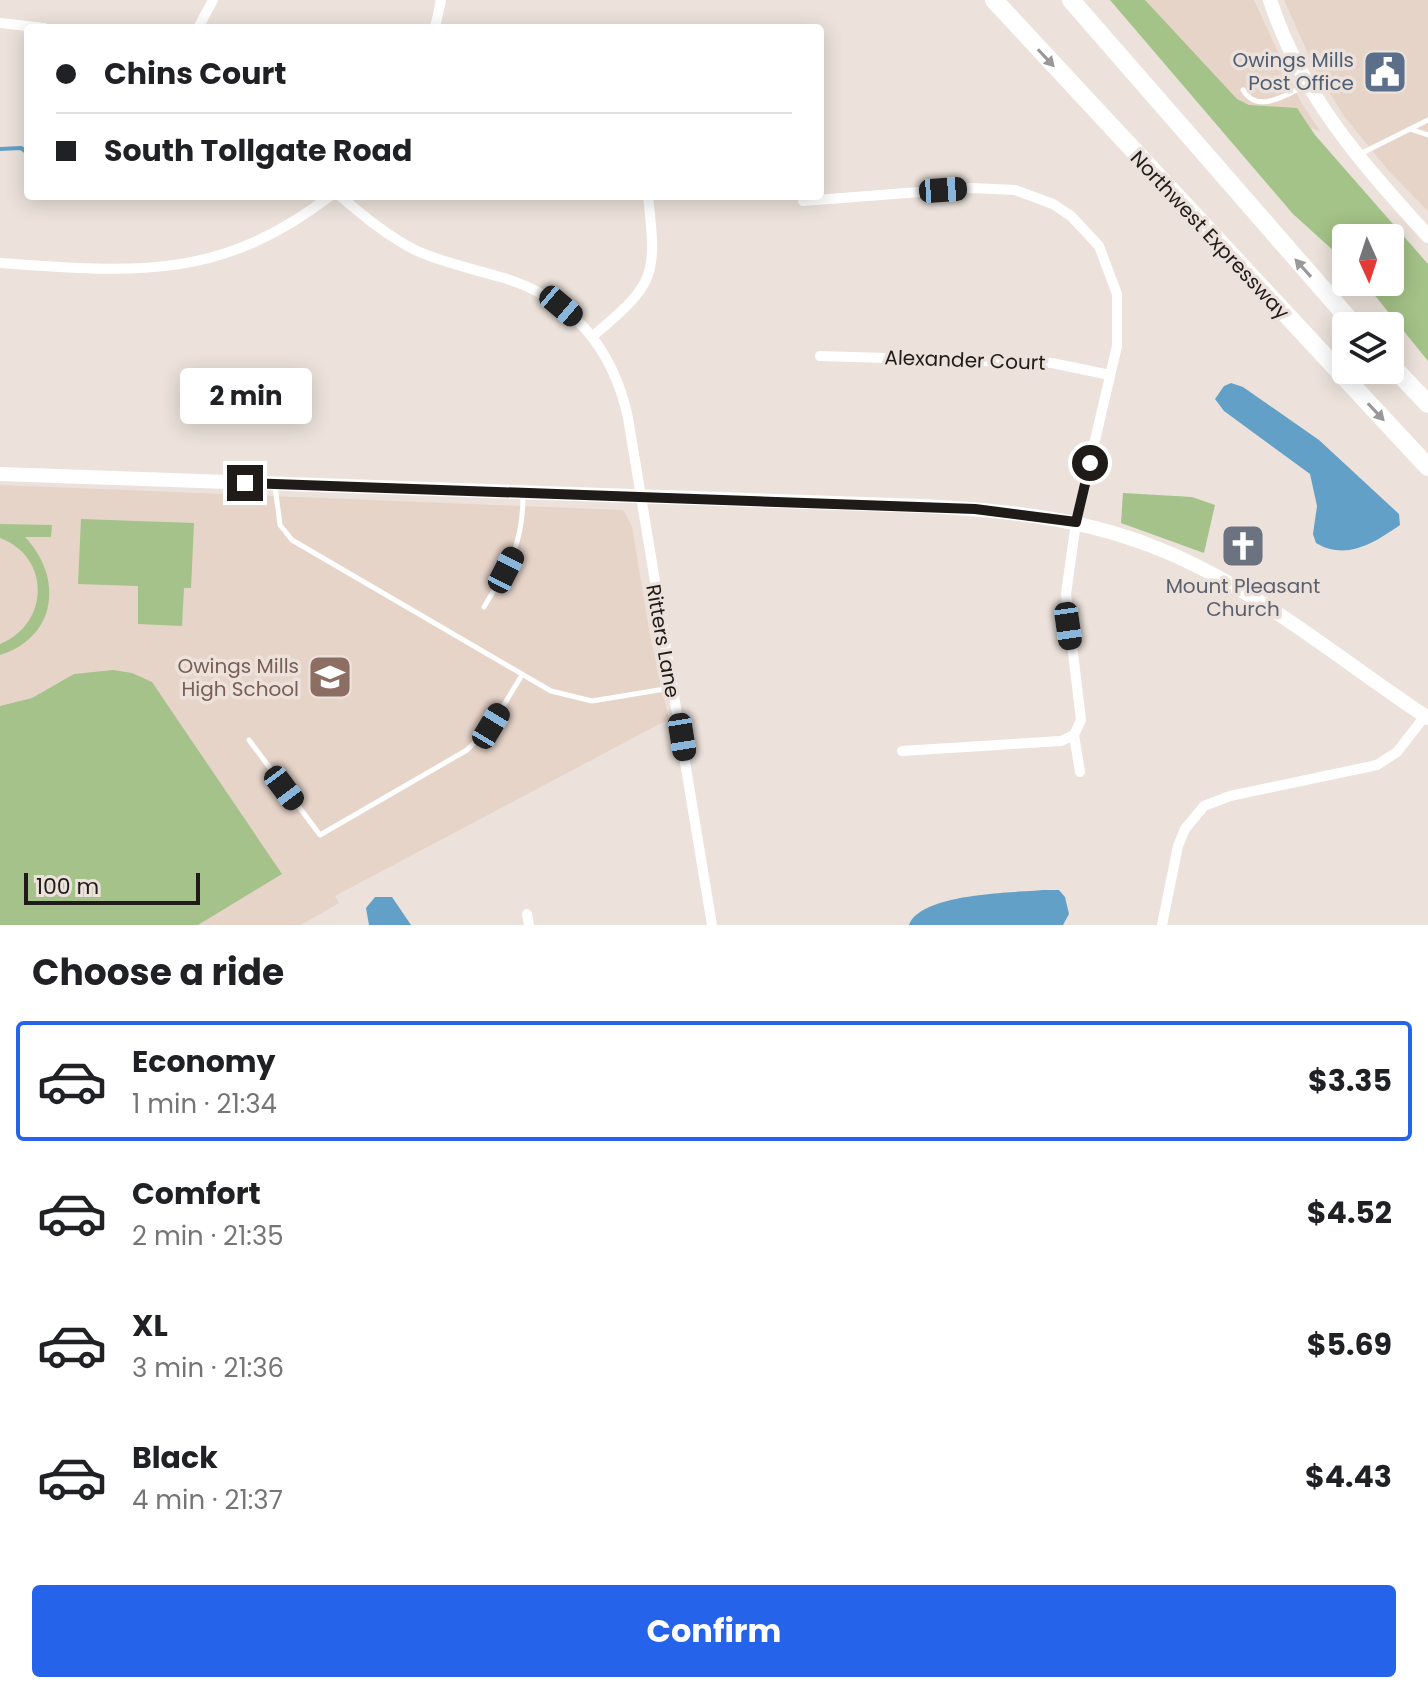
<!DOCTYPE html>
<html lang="en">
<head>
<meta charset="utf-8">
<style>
	body { margin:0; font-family:Poppins,sans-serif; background:#f2f2f2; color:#202124; height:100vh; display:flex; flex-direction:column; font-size:30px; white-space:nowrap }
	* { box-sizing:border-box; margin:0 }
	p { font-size:26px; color:#757577 }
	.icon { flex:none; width:44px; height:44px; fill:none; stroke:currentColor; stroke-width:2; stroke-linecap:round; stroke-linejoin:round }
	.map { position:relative; height:925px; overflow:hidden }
	.details { display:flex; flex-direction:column; background:#fff; flex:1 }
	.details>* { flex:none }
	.guide { position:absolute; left:24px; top:24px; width:800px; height:176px; border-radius:8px; box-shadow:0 4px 20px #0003; display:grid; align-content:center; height:176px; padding:0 32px; background:#fff }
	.needle { width:52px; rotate:177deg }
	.tools { position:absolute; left:1332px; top:224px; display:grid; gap:16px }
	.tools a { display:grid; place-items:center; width:72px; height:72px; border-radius:8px; background:#fff; box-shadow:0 4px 20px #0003; font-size:40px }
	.scale { position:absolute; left:24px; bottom:20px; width:176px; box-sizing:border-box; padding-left:8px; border:4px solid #1f1b19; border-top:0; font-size:22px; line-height:28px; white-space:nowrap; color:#1f1b19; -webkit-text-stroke:6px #ece2db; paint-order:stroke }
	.end { position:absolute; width:36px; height:36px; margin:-18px; border:10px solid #1f1b19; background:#fff; box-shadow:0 0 0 4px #fff }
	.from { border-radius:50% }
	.bubble { position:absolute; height:56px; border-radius:8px; background:#fff; box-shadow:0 4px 20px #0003; font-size:26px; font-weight:700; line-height:56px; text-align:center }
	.car { position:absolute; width:24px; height:48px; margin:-24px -12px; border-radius:10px; box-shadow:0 0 6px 2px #0007; background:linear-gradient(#222 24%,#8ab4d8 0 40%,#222 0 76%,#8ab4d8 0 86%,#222 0) }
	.guide b { display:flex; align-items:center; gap:28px; height:76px; font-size:30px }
	.guide b+b { border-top:2px solid #e0e0e0 }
	.guide i { width:20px; height:20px; background:#202124 }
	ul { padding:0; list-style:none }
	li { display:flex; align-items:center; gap:24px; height:120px; margin:0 16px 12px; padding:0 16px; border:4px solid transparent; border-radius:8px }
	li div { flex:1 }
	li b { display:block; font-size:30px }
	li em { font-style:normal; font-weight:700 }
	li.on { border-color:#2563eb }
	li>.icon { width:72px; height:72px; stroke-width:1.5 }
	h2 { padding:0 32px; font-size:36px; line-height:96px }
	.action { display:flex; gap:16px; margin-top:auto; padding:16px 32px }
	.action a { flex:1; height:92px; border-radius:8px; background:#2563eb; color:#fff; font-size:32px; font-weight:700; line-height:92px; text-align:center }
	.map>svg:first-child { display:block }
	.built { fill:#e6d4c9 }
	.green { fill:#a4c28a }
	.forest { fill:#a4c388 }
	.water { fill:#63a0c8 }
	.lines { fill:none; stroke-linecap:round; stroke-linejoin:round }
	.stream { stroke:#63a0c8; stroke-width:4 }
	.lane { stroke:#fff; stroke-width:5 }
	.street { stroke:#fff; stroke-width:10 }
	.secondary { stroke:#fff; stroke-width:14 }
	.highway { stroke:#fff; stroke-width:18 }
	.oneway { fill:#9a9898 }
	.route { stroke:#1f1b19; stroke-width:10 }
	.labels { text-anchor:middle; stroke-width:7; stroke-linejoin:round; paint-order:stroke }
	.service-label { font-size:20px; fill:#4e5e75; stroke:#ece2db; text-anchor:end }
	.street-label { font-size:20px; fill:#1f1b19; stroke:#ece2db }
	.worship-label { font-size:20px; fill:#5b616d; stroke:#ece2db }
	.education-label { font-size:20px; fill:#785e54; stroke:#ece2db; text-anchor:end }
</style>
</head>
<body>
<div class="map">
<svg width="1428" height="925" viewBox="0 0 1428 925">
	<rect width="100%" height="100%" fill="#ece2db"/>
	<g class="built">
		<polygon points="1132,0 1254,0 1301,102 1320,131 1222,101"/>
		<polygon points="1284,0 1428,0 1428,211 1387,169 1344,116 1315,69"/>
		<polygon points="0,485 623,510 632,526 650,635 669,719 335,896 339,903 301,925 0,925"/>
	</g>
	<g class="green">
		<polygon points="1123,493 1192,497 1215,505 1204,553 1121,523"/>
		<polygon points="81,519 194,523 191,588 184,588 182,626 138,624 138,586 78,584"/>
		<path d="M0,524L52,525L51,537H25C63,577 58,637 0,655V644C50,624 51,557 0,538Z"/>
		<polygon points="113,670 132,673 152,682 282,874 198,925 0,925 0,706 32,698 74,674"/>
	</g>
	<polygon class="forest" points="1110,0 1145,0 1237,99 1249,105 1297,108 1315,135 1428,264 1428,361 1364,282 1390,282 1390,238 1346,238 1346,262 1293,214"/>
	<g class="water">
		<path d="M1231,383L1243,387L1319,440L1399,514L1400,525C1374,543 1346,561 1316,543L1313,534L1317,506L1310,474L1224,411L1215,399L1224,386Z"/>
		<path d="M1043,890H1059L1065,897L1069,914L1063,925H909C921,893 1011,893 1043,890Z"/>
		<polygon points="375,897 392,897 411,925 369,925 366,908"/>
	</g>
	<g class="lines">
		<polyline class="stream" points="0,149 21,148 28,153"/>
		<g class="lane">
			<path d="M1243,90C1258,115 1286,94 1305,86"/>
			<polyline points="1410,129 1428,135"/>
			<polyline points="1360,154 1428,120"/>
			<polyline points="275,486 280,525 292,540 551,691 592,701 671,688"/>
			<path d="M484,607C509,565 523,545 523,495"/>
			<polyline points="249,740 320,835 467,750 491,726 522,675"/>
		</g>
		<g class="street">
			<polyline points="0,23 44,28"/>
			<polyline points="198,28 213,0"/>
			<polyline points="435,28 441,0"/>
			<path d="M340,196C364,216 387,236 415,250C443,263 474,269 504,278C572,299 613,348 628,418L712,925"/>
			<polyline points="803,201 971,188 1015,190 1053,204 1071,216 1099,246 1117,294 1117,346 1076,522 1066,594 1081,720 1074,735 1061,741 902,751"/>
			<path d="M0,263C133,272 218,282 330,196"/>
			<path d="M594,335C656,283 657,276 648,196"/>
			<polyline points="820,356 1052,363 1110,375"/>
			<polyline points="1074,735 1080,772"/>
			<polyline points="527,914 529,925"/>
			<polyline points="1162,925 1178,846 1185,829 1204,806 1230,796 1377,765 1397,752 1425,716"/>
		</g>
		<g class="secondary">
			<path d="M1270,0C1301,95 1362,164 1428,236"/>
			<path d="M0,474L922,506C1000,510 1076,517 1149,545C1251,583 1338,659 1428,718"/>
		</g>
		<g class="highway">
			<polyline points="994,0 1428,467"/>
			<polyline points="1071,0 1355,326"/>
			<polyline points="1390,364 1428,404"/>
		</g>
	</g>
	<defs><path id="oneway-solid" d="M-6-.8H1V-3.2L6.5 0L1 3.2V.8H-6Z" transform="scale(2)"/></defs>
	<g class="oneway">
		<use href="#oneway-solid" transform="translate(1046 58) rotate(47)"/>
		<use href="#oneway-solid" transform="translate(1303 268) rotate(-132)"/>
		<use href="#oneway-solid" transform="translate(1376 412) rotate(47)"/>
	</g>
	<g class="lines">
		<polyline class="route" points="245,483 975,509 1076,522 1090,463"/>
	</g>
	<defs>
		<g id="civic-square" transform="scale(2.3)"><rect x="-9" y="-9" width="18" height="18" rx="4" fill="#5c6f8a" stroke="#ece2db"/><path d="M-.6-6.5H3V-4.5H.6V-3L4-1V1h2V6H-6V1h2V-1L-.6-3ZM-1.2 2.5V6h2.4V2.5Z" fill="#fff"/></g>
		<g id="church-square" transform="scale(2.3)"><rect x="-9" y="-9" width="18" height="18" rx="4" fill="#6b7280" stroke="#ece2db"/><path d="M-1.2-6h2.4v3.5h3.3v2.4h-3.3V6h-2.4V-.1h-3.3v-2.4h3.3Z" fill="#fff"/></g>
		<g id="school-square" transform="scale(2.3)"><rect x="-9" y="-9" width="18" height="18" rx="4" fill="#8d6e63" stroke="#ece2db"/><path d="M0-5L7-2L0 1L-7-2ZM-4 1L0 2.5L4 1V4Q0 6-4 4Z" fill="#fff"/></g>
	</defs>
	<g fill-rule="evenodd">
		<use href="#civic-square" x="1385" y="72"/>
		<use href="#church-square" x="1243" y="546"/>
		<use href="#school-square" x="330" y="677"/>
	</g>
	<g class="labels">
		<g class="service-label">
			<text x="1354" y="67">Owings Mills<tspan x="1354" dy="23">Post Office</tspan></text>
		</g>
		<g class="street-label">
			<text transform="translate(1210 235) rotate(47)" y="7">Northwest Expressway</text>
			<text transform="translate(965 360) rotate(2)" y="7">Alexander Court</text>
			<text transform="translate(663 641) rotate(80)" y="7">Ritters Lane</text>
		</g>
		<g class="worship-label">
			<text x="1243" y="593">Mount Pleasant<tspan x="1243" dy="23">Church</tspan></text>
		</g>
		<g class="education-label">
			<text x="299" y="673">Owings Mills<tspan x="299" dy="23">High School</tspan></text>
		</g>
	</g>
</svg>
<div class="tools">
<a><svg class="needle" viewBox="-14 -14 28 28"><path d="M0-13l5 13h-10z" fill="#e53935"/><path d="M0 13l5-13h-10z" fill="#757577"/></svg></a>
<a><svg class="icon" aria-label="layers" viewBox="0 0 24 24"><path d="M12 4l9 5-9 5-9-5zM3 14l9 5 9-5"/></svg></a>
</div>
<div class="scale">100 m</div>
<i class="end from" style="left:1090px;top:463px"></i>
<i class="end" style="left:245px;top:483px"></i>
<div class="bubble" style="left:180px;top:368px;width:132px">2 min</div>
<i class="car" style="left:943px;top:190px;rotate:86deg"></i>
<i class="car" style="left:561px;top:306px;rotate:130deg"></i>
<i class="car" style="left:506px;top:570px;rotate:27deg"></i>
<i class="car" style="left:1068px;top:626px;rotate:172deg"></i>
<i class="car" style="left:491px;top:726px;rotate:31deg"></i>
<i class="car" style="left:682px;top:737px;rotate:171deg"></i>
<i class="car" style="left:284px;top:788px;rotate:143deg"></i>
<div class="guide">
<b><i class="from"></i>Chins Court</b>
<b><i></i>South Tollgate Road</b>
</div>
</div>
<section class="details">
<h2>Choose a ride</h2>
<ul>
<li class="on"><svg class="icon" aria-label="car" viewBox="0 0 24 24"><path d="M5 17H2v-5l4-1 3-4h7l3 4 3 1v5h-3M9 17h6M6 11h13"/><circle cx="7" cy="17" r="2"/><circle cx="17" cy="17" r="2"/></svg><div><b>Economy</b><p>1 min · 21:34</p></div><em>$3.35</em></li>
<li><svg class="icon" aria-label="car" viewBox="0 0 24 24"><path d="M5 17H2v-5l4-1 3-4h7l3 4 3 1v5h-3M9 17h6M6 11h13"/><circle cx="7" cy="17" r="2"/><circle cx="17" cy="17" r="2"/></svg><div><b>Comfort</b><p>2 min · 21:35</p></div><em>$4.52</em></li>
<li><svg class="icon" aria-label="car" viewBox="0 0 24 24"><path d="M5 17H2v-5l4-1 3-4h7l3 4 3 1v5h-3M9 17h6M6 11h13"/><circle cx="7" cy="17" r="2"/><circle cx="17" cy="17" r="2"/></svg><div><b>XL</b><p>3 min · 21:36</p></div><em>$5.69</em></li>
<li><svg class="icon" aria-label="car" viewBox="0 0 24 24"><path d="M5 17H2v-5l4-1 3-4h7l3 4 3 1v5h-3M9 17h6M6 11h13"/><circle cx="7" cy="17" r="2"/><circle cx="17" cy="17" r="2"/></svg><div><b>Black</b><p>4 min · 21:37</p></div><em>$4.43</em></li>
</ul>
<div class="action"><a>Confirm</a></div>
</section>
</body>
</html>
